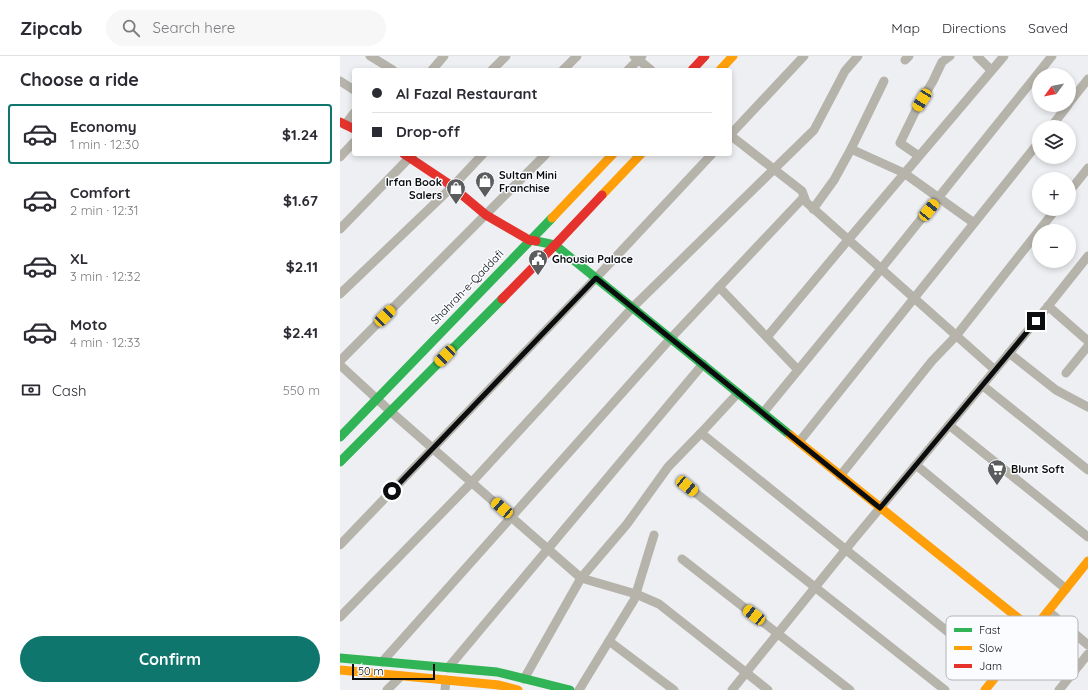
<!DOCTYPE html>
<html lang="en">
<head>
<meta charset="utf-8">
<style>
	body { margin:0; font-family:Quicksand,sans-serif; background:#f7f7f7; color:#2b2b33; height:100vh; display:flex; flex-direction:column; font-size:15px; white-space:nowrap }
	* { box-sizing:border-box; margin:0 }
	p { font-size:13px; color:#7c7c81 }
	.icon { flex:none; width:22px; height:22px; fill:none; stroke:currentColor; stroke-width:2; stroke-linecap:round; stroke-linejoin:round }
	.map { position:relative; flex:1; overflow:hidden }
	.panel { display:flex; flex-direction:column; background:#fff; width:340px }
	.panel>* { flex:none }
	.banner { position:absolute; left:12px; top:12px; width:380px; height:88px; border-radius:4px; box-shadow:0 2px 6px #0003; display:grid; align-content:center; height:88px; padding:0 20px; background:#fff }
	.needle { width:26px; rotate:237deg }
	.controls { position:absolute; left:692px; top:12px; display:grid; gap:8px }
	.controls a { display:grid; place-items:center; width:44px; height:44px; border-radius:50%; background:#fff; box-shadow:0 2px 6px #0003; font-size:20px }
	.scale { position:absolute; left:12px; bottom:10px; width:83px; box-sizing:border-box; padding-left:4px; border:2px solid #0b0d0f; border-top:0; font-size:11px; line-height:14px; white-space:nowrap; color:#0b0d0f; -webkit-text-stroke:3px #fafcff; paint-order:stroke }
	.end { position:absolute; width:18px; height:18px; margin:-9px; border:5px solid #0b0d0f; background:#fff; box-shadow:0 0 0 2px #fff }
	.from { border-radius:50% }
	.car { position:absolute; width:12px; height:24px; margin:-12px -6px; border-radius:5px; box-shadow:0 0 3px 1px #0007; background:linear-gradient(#f5c518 24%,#345 0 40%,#f5c518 0 76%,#345 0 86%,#f5c518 0) }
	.banner b { display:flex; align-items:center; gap:14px; height:38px; font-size:15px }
	.banner b+b { border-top:1px solid #e1e1e2 }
	.banner i { width:10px; height:10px; background:#2b2b33 }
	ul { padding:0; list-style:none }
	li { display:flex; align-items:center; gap:12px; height:60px; margin:0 8px 6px; padding:0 12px; border:2px solid transparent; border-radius:4px }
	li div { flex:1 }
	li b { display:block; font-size:15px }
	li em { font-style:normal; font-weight:700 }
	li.current { border-color:#0f766e }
	li>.icon { width:36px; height:36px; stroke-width:1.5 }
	h2 { padding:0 20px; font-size:18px; line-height:48px }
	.pay { display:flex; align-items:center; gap:10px; height:44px; padding:0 20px; font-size:15px }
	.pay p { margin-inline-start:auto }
	.button { display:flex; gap:8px; margin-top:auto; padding:8px 20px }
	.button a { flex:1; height:46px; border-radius:24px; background:#0f766e; color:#fff; font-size:16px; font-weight:700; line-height:46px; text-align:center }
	header { display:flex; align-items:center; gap:24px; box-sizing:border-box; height:56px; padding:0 20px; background:#fff; border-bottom:1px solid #e1e1e2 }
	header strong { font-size:19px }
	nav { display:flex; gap:22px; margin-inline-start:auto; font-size:14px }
	.search { width:280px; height:36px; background:#f7f7f7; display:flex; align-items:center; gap:10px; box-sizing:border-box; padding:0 14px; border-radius:22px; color:#7c7c81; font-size:15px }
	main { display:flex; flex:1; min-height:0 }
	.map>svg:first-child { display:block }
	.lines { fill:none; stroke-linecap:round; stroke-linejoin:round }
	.street { stroke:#b6b3ab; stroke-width:9 }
	.fast { stroke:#30b455; stroke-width:9 }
	.slow { stroke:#ff9f0a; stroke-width:9 }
	.jam { stroke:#e5322d; stroke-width:9 }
	.route { stroke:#0b0d0f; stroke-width:5 }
	.labels { text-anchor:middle; stroke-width:3; stroke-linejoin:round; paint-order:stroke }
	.poi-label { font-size:11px; font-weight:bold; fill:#0b0d0f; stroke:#fafcff; text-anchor:start }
	.street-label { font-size:11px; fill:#0b0d0f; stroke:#fafcff }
	.key { fill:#fafcff; stroke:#b2b4b7; stroke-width:1 }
	.key-label { font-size:11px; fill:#0b0d0f }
</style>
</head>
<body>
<header>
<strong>Zipcab</strong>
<div class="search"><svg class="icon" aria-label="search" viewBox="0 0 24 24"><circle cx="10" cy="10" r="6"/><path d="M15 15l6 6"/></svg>Search here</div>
<nav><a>Map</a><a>Directions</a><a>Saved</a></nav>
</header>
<main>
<section class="panel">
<h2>Choose a ride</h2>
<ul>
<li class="current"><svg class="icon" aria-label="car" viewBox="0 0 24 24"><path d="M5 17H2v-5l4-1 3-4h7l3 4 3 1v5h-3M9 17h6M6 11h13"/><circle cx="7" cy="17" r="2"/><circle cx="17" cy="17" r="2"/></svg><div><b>Economy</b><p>1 min · 12:30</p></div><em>$1.24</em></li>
<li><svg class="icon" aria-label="car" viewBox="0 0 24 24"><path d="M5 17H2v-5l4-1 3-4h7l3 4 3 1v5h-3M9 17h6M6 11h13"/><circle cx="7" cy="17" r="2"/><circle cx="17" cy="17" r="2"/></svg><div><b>Comfort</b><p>2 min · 12:31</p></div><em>$1.67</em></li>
<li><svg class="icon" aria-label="car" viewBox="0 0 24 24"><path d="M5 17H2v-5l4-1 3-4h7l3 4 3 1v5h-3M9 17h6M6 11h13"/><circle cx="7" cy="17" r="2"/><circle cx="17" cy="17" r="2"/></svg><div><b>XL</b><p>3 min · 12:32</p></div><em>$2.11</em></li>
<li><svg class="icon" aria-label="car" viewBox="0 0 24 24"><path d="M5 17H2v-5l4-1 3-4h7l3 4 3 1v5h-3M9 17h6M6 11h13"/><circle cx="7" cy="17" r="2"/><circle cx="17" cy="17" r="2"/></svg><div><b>Moto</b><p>4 min · 12:33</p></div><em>$2.41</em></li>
</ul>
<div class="pay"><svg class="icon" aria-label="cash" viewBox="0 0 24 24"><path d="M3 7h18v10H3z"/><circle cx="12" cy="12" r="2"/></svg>Cash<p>550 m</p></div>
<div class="button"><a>Confirm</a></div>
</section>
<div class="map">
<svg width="748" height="634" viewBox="0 0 748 634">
	<rect width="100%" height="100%" fill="#edeff2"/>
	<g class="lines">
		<g class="street">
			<polyline points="30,0 53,14"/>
			<polyline points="294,0 311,14"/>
			<polyline points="637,0 651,14"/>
			<polyline points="565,4 569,0"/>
			<polyline points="92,14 104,0"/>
			<polyline points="152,14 166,0"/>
			<polyline points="223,14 237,0"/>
			<polyline points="288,14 302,0"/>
			<polyline points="0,25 14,34"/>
			<polyline points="729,47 748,23"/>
			<polyline points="5,69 14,57"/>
			<polyline points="711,71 728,49"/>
			<polyline points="390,79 462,135 466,146 655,314"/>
			<polyline points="390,79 464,0"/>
			<polyline points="511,93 564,117 634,167"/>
			<polyline points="579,100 560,87 576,54 593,25 602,6 610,0"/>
			<polyline points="0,101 14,86"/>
			<polyline points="729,136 748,112"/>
			<polyline points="473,153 494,124 511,93 544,25"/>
			<polyline points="0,173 73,98"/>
			<polyline points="379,231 458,314"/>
			<polyline points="0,238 112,131 143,98"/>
			<polyline points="708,250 748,285"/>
			<polyline points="427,281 508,184 664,0"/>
			<polyline points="669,297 716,334 748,351"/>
			<polyline points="0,305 206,98"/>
			<polyline points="0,309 50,355 241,522 296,538 319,548 428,634"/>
			<polyline points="726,317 748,290"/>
			<polyline points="642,329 748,414"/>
			<polyline points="423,357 541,213 712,0"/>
			<polyline points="609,369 748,481"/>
			<polyline points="361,377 659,617"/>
			<polyline points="459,386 699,86"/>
			<polyline points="576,409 726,533"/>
			<polyline points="500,420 592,305 616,280 716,153"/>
			<polyline points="347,430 605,634"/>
			<polyline points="0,489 256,222 372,98"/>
			<polyline points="342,503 510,634"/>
			<polyline points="708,555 748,589"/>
			<polyline points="0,561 132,426 293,251 474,74 505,15 518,0"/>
			<polyline points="269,585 334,634"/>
			<polyline points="42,606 331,282 464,141"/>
			<polyline points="108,612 363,308"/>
			<polyline points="184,623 241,522 287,468 328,411 361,377 398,337"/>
			<polyline points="47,634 61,620"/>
			<polyline points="105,634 106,624"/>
			<polyline points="239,634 294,544 314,479"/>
			<polyline points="392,634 515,482 705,254 748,200"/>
			<polyline points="719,634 748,598"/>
		</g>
		<g class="fast">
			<polyline points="196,185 215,189 450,379"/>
			<polyline points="0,381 212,162"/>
			<polyline points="0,406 162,243"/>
			<polyline points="0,602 157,616 230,634"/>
		</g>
		<g class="slow">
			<polyline points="380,14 393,0"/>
			<polyline points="262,139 301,98"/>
			<polyline points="212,162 273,98"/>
			<polyline points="450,379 693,574"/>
			<polyline points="0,614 159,629 178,634"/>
			<polyline points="645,634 748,505"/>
		</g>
		<g class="jam">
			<polyline points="352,14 365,0"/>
			<polyline points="0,66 14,73"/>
			<polyline points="64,98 109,128 146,159 189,184 196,185"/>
			<polyline points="162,243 215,189 262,139"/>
		</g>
	</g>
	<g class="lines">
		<polyline class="route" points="52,435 256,222 540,452 696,265"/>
	</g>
	<defs>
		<g id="shop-pin" transform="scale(1)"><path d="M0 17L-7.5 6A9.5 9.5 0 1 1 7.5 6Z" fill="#5a5c5e" stroke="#fafcff"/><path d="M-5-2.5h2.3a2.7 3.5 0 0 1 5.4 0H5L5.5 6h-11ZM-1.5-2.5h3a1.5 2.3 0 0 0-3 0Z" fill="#fff"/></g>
		<g id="civic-pin" transform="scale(1)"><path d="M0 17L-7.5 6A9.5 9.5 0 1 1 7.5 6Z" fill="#5a5c5e" stroke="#fafcff"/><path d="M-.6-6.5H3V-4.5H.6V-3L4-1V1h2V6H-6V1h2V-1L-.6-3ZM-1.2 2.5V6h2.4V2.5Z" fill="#fff"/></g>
		<g id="supermarket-pin" transform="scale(1)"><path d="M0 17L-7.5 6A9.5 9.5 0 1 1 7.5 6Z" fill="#5a5c5e" stroke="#fafcff"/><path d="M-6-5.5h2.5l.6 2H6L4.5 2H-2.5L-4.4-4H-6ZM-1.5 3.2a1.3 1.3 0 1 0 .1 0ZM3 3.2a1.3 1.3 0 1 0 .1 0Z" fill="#fff"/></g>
	</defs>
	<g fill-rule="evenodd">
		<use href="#shop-pin" x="145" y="125"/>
		<use href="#shop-pin" x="116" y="132"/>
		<use href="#civic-pin" x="198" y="203"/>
		<use href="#supermarket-pin" x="657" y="413"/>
	</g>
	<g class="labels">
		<g class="poi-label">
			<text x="159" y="123">Sultan Mini<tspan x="159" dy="13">Franchise</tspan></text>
			<text x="102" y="130" text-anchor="end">Irfan Book<tspan x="102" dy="13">Salers</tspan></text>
			<text x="212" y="207">Ghousia Palace</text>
			<text x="671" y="417">Blunt Soft</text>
		</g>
		<g class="street-label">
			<text transform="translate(127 231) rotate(-46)" y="4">Shahrah-e-Qaddafi</text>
		</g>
	</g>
	<rect x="606" y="560" width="132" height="64" rx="6" class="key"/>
	<rect x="614" y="572" width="18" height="4" fill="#30b455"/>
	<rect x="614" y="590" width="18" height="4" fill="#ff9f0a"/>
	<rect x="614" y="608" width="18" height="4" fill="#e5322d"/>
	<g class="key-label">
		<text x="639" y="578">Fast</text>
		<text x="639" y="596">Slow</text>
		<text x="639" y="614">Jam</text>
	</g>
</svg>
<div class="controls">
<a><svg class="needle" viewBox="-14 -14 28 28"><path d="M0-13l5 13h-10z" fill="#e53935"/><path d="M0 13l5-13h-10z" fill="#7c7c81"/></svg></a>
<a><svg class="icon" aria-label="layers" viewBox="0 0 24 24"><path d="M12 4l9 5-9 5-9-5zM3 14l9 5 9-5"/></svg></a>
<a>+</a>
<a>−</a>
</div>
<div class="scale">50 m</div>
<i class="end from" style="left:52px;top:435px"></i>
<i class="end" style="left:696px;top:265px"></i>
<i class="car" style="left:582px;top:44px;rotate:212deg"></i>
<i class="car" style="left:589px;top:154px;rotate:39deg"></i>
<i class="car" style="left:45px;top:260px;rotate:45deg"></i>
<i class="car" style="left:105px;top:300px;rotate:225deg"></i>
<i class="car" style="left:347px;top:430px;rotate:129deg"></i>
<i class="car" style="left:162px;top:452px;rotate:311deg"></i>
<i class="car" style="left:414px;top:559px;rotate:308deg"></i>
<div class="banner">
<b><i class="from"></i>Al Fazal Restaurant</b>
<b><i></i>Drop-off</b>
</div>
</div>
</main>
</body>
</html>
